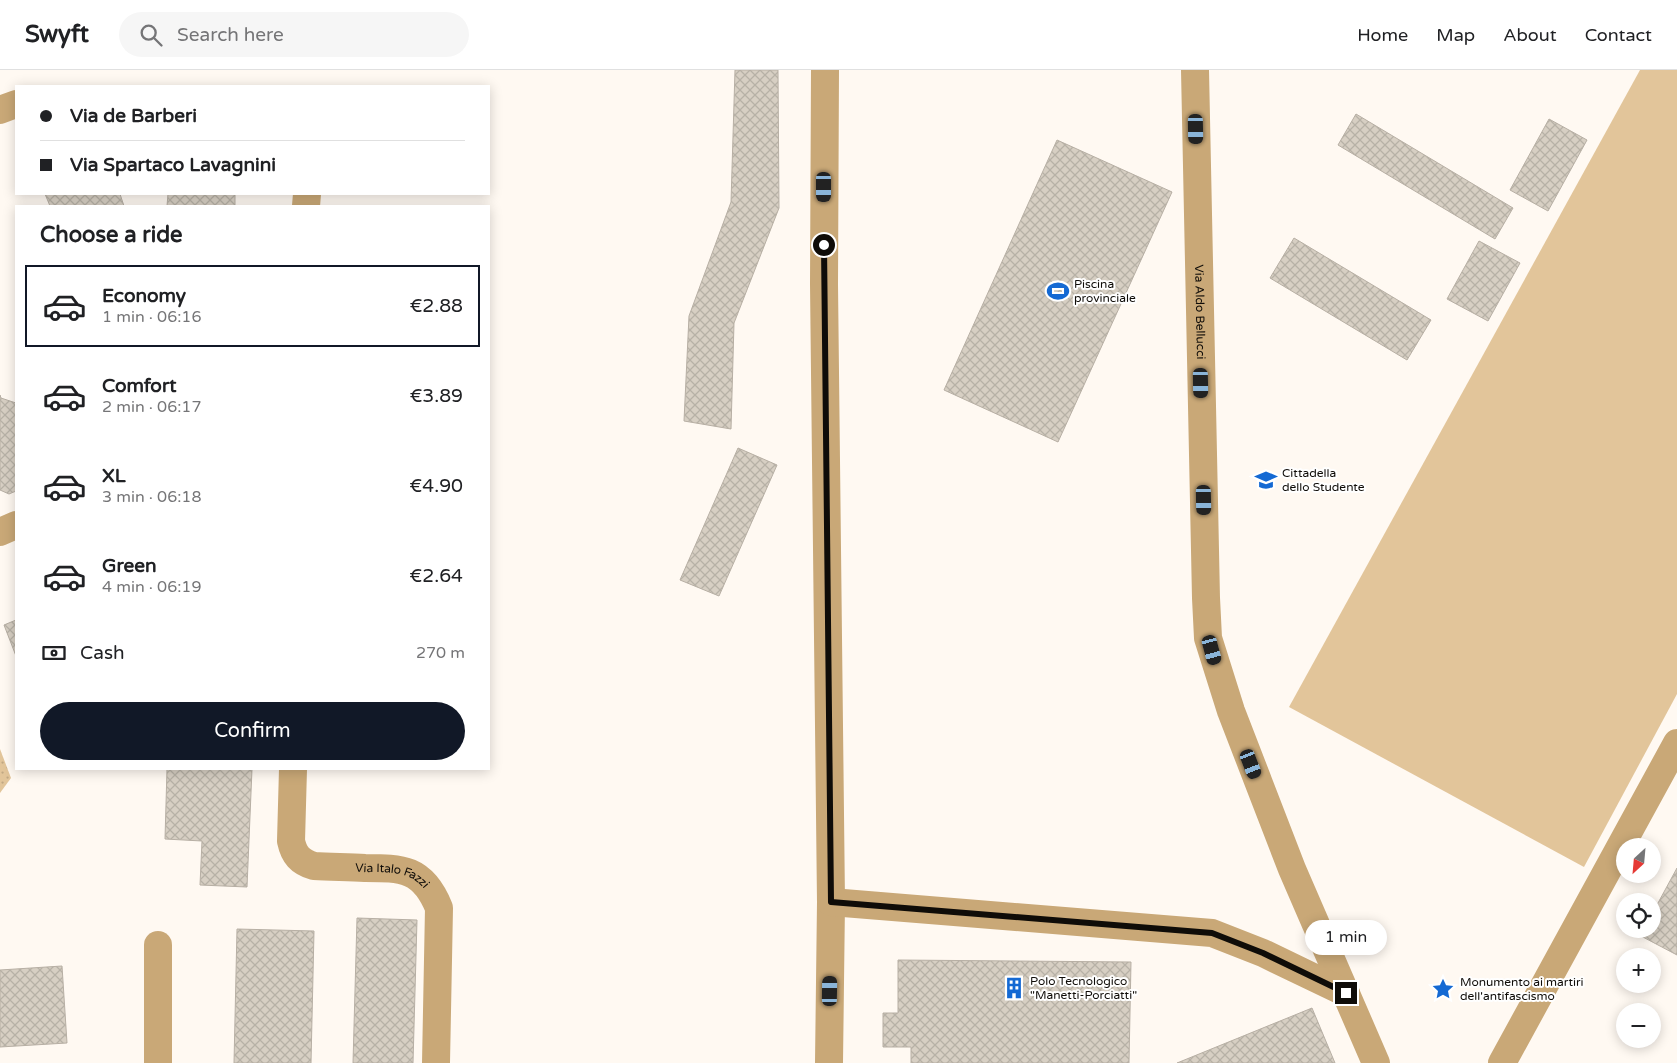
<!DOCTYPE html>
<html lang="en">
<head>
<meta charset="utf-8">
<style>
	body { margin:0; font-family:"Varela Round",sans-serif; background:#f6f6f6; color:#202124; height:100vh; display:flex; flex-direction:column; font-size:19px; white-space:nowrap }
	* { box-sizing:border-box; margin:0 }
	p { font-size:16px; color:#757577 }
	.icon { flex:none; width:28px; height:28px; fill:none; stroke:currentColor; stroke-width:2; stroke-linecap:round; stroke-linejoin:round }
	.map { position:relative; flex:1; overflow:hidden }
	.drawer { position:absolute; left:15px; top:135px; width:475px; height:565px; display:flex; flex-direction:column; background:#fff; border-radius:0px; box-shadow:0 2px 12px #0003 }
	.drawer>* { flex:none }
	.top-card { position:absolute; left:15px; top:15px; width:475px; height:110px; border-radius:0px; box-shadow:0 2px 12px #0003; display:grid; align-content:center; height:110px; padding:0 25px; background:#fff }
	.needle { width:32px; rotate:206deg }
	.tools { position:absolute; left:1616px; top:768px; display:grid; gap:10px }
	.tools a { display:grid; place-items:center; width:45px; height:45px; border-radius:50%; background:#fff; box-shadow:0 2px 12px #0003; font-size:25px }
	.end { position:absolute; width:22px; height:22px; margin:-11px; border:6px solid #0f0c08; background:#fff; box-shadow:0 0 0 2px #fff }
	.from { border-radius:50% }
	.bubble { position:absolute; height:35px; border-radius:18px; background:#fff; box-shadow:0 2px 12px #0003; font-size:16px; font-weight:600; line-height:35px; text-align:center }
	.car { position:absolute; width:15px; height:30px; margin:-15px -8px; border-radius:6px; box-shadow:0 0 4px 1px #0007; background:linear-gradient(#222 24%,#8ab4d8 0 40%,#222 0 76%,#8ab4d8 0 86%,#222 0) }
	.top-card b { display:flex; align-items:center; gap:18px; height:48px; font-size:19px }
	.top-card b+b { border-top:1px solid #e0e0e0 }
	.top-card i { width:12px; height:12px; background:#202124 }
	ul { padding:0; list-style:none }
	li { display:flex; align-items:center; gap:15px; height:82px; margin:0 10px 8px; padding:0 15px; border:2px solid transparent; border-radius:0px }
	li div { flex:1 }
	li b { display:block; font-size:19px }
	li em { font-style:normal; font-weight:600 }
	li.current { border-color:#111827 }
	li>.icon { width:45px; height:45px; stroke-width:1.5 }
	h2 { padding:0 25px; font-size:22px; line-height:60px }
	.pay { display:flex; align-items:center; gap:12px; height:55px; padding:0 25px; font-size:19px }
	.pay p { margin-inline-start:auto }
	.button { display:flex; gap:10px; margin-top:auto; padding:10px 25px }
	.button a { flex:1; height:58px; border-radius:30px; background:#111827; color:#fff; font-size:20px; font-weight:600; line-height:58px; text-align:center }
	header { display:flex; align-items:center; gap:30px; box-sizing:border-box; height:70px; padding:0 25px; background:#fff; border-bottom:1px solid #e0e0e0 }
	header strong { font-size:24px }
	nav { display:flex; gap:28px; margin-inline-start:auto; font-size:18px }
	.search { width:350px; height:45px; background:#f6f6f6; display:flex; align-items:center; gap:12px; box-sizing:border-box; padding:0 18px; border-radius:28px; color:#757577; font-size:19px }
	.map>svg:first-child { display:block }
	.grass { fill:url(#grass-dots) }
	.pitch { fill:#e2c59a }
	.building { fill:url(#building-cross-hatch); stroke:#b7afa4 }
	.lines { fill:none; stroke-linecap:round; stroke-linejoin:round }
	.minor { stroke:#c9a877; stroke-width:28 }
	.route { stroke:#0f0c08; stroke-width:6 }
	.labels { text-anchor:middle; stroke-width:4; stroke-linejoin:round; paint-order:stroke }
	.poi-label { font-size:12px; fill:#0f0c08; stroke:#fff; text-anchor:start }
	.street-label { font-size:12px; fill:#0f0c08; stroke:#fff }
</style>
</head>
<body>
<header>
<strong>Swyft</strong>
<div class="search"><svg class="icon" aria-label="search" viewBox="0 0 24 24"><circle cx="10" cy="10" r="6"/><path d="M15 15l6 6"/></svg>Search here</div>
<nav><a>Home</a><a>Map</a><a>About</a><a>Contact</a></nav>
</header>
<div class="map">
<svg width="1677" height="993" viewBox="0 0 1677 993">
	<defs>
		<pattern id="grass-dots" width="8" height="8" patternUnits="userSpaceOnUse" patternTransform="scale(1.25)"><rect width="8" height="8" fill="#e2c59a"/><path d="M2 2h.1M6 6h.1" fill="none" stroke="#c1a883" stroke-width="1.8" stroke-linecap="round"/></pattern>
		<pattern id="building-cross-hatch" width="8" height="8" patternUnits="userSpaceOnUse" patternTransform="scale(1.25)"><rect width="8" height="8" fill="#d7cfc3"/><path d="M0 0l8 8M0 8l8-8" fill="none" stroke="#b7b1a6"/></pattern>
	</defs>
	<rect width="100%" height="100%" fill="#fff9f2"/>
	<polygon class="grass" points="0,679 11,708 0,723"/>
	<polygon class="pitch" points="1640,0 1677,0 1677,624 1584,797 1289,637"/>
	<g class="building">
		<polygon points="735,0 778,0 779,138 734,253 731,359 684,351 689,246 731,132"/>
		<polygon points="1356,44 1513,138 1495,169 1338,75"/>
		<polygon points="1549,49 1587,70 1548,141 1510,120"/>
		<polygon points="1057,70 1172,122 1058,372 944,320"/>
		<polygon points="45,124 120,124 124,136 50,136"/>
		<polygon points="168,124 235,124 235,136 167,136"/>
		<polygon points="1294,168 1431,250 1407,290 1270,208"/>
		<polygon points="1479,171 1520,193 1488,251 1447,229"/>
		<polygon points="0,325 1,328 16,333 16,421 9,424 0,420"/>
		<polygon points="738,378 777,395 719,526 680,510"/>
		<polygon points="16,550 16,586 4,555"/>
		<polygon points="167,699 252,699 247,817 200,815 202,771 165,769"/>
		<polygon points="1677,798 1677,885 1641,866 1645,859 1652,859 1652,844"/>
		<polygon points="357,848 417,850 413,993 353,993"/>
		<polygon points="237,859 314,861 311,993 234,993"/>
		<polygon points="898,890 1131,892 1129,993 911,993 911,977 883,977 883,943 898,943"/>
		<polygon points="62,896 67,973 0,977 0,900"/>
		<polygon points="1312,938 1335,993 1177,993"/>
	</g>
	<g class="lines">
		<g class="minor">
			<polyline points="825,0 824,214 831,832 829,993"/>
			<path id="s1" d="M1195,0L1206,528L1208,568L1231,641L1292,799L1376,993"/>
			<polyline points="0,40 16,34"/>
			<polyline points="306,136 307,124"/>
			<polyline points="0,462 16,455"/>
			<path id="s2" d="M293,699L291,771C294,785 300,792 314,796C331,797 348,797 365,798C402,798 423,798 439,838L436,993"/>
			<polyline points="831,832 1212,863 1263,883 1346,923"/>
			<polyline points="158,993 158,875"/>
			<polyline points="1502,993 1677,673"/>
		</g>
	</g>
	<g class="lines">
		<polyline class="route" points="824,175 831,832 1212,863 1263,883 1346,923"/>
	</g>
	<defs>
		<g id="stadium-bare" transform="scale(1.725)"><path d="M0-5a6.5 5 0 1 0 0 10a6.5 5 0 1 0 0-10ZM-3.5-1.8h7v3.6h-7Z" fill="#1469d3" stroke="#fff" stroke-width="2.5" paint-order="stroke"/></g>
		<g id="school-bare" transform="scale(1.725)"><path d="M0-5L7-2L0 1L-7-2ZM-4 1L0 2.5L4 1V4Q0 6-4 4Z" fill="#1469d3" stroke="#fff" stroke-width="2.5" paint-order="stroke"/></g>
		<g id="building-bare" transform="scale(1.725)"><path d="M-4-6H4V6H1V3H-1V6H-4ZM-2.5-4.3h1.7v1.8h-1.7ZM.8-4.3h1.7v1.8H.8ZM-2.5-1h1.7V.8h-1.7ZM.8-1h1.7V.8H.8Z" fill="#1469d3" stroke="#fff" stroke-width="2.5" paint-order="stroke"/></g>
		<g id="sight-bare" transform="scale(1.725)"><path d="M0-6L1.8-2.2L6-1.7L2.9 1.2L3.7 5.4L0 3.3L-3.7 5.4L-2.9 1.2L-6-1.7L-1.8-2.2Z" fill="#1469d3" stroke="#fff" stroke-width="2.5" paint-order="stroke"/></g>
	</defs>
	<g fill-rule="evenodd">
		<use href="#stadium-bare" x="1058" y="221"/>
		<use href="#school-bare" x="1266" y="410"/>
		<use href="#building-bare" x="1014" y="918"/>
		<use href="#sight-bare" x="1443" y="919"/>
	</g>
	<g class="labels">
		<g class="poi-label">
			<text x="1074" y="218">Piscina<tspan x="1074" dy="14">provinciale</tspan></text>
			<text x="1282" y="407">Cittadella<tspan x="1282" dy="14">dello Studente</tspan></text>
			<text x="1030" y="915">Polo Tecnologico<tspan x="1030" dy="14">"Manetti-Porciatti"</tspan></text>
			<text x="1460" y="916">Monumento ai martiri<tspan x="1460" dy="14">dell'antifascismo</tspan></text>
		</g>
		<g class="street-label">
			<text dy="4" stroke="none"><textPath href="#s1" startOffset="242">Via Aldo Bellucci</textPath></text>
			<text dy="4" stroke="none"><textPath href="#s2" startOffset="188">Via Italo Fazzi</textPath></text>
		</g>
	</g>
</svg>
<div class="tools">
<a><svg class="needle" viewBox="-14 -14 28 28"><path d="M0-13l5 13h-10z" fill="#e53935"/><path d="M0 13l5-13h-10z" fill="#757577"/></svg></a>
<a><svg class="icon" aria-label="locate" viewBox="0 0 24 24"><circle cx="12" cy="12" r="6"/><path d="M12 2v4M12 18v4M2 12h4M18 12h4"/></svg></a>
<a>+</a>
<a>−</a>
</div>
<i class="end from" style="left:824px;top:175px"></i>
<i class="end" style="left:1346px;top:923px"></i>
<div class="bubble" style="left:1305px;top:850px;width:82px">1 min</div>
<i class="car" style="left:1196px;top:59px;rotate:179deg"></i>
<i class="car" style="left:824px;top:117px;rotate:180deg"></i>
<i class="car" style="left:1201px;top:313px;rotate:179deg"></i>
<i class="car" style="left:1204px;top:430px;rotate:179deg"></i>
<i class="car" style="left:1212px;top:580px;rotate:165deg"></i>
<i class="car" style="left:1251px;top:694px;rotate:159deg"></i>
<i class="car" style="left:830px;top:921px;rotate:1deg"></i>
<div class="top-card">
<b><i class="from"></i>Via de Barberi</b>
<b><i></i>Via Spartaco Lavagnini</b>
</div>
<section class="drawer">
<h2>Choose a ride</h2>
<ul>
<li class="current"><svg class="icon" aria-label="car" viewBox="0 0 24 24"><path d="M5 17H2v-5l4-1 3-4h7l3 4 3 1v5h-3M9 17h6M6 11h13"/><circle cx="7" cy="17" r="2"/><circle cx="17" cy="17" r="2"/></svg><div><b>Economy</b><p>1 min · 06:16</p></div><em>€2.88</em></li>
<li><svg class="icon" aria-label="car" viewBox="0 0 24 24"><path d="M5 17H2v-5l4-1 3-4h7l3 4 3 1v5h-3M9 17h6M6 11h13"/><circle cx="7" cy="17" r="2"/><circle cx="17" cy="17" r="2"/></svg><div><b>Comfort</b><p>2 min · 06:17</p></div><em>€3.89</em></li>
<li><svg class="icon" aria-label="car" viewBox="0 0 24 24"><path d="M5 17H2v-5l4-1 3-4h7l3 4 3 1v5h-3M9 17h6M6 11h13"/><circle cx="7" cy="17" r="2"/><circle cx="17" cy="17" r="2"/></svg><div><b>XL</b><p>3 min · 06:18</p></div><em>€4.90</em></li>
<li><svg class="icon" aria-label="car" viewBox="0 0 24 24"><path d="M5 17H2v-5l4-1 3-4h7l3 4 3 1v5h-3M9 17h6M6 11h13"/><circle cx="7" cy="17" r="2"/><circle cx="17" cy="17" r="2"/></svg><div><b>Green</b><p>4 min · 06:19</p></div><em>€2.64</em></li>
</ul>
<div class="pay"><svg class="icon" aria-label="cash" viewBox="0 0 24 24"><path d="M3 7h18v10H3z"/><circle cx="12" cy="12" r="2"/></svg>Cash<p>270 m</p></div>
<div class="button"><a>Confirm</a></div>
</section>
</div>
</body>
</html>
